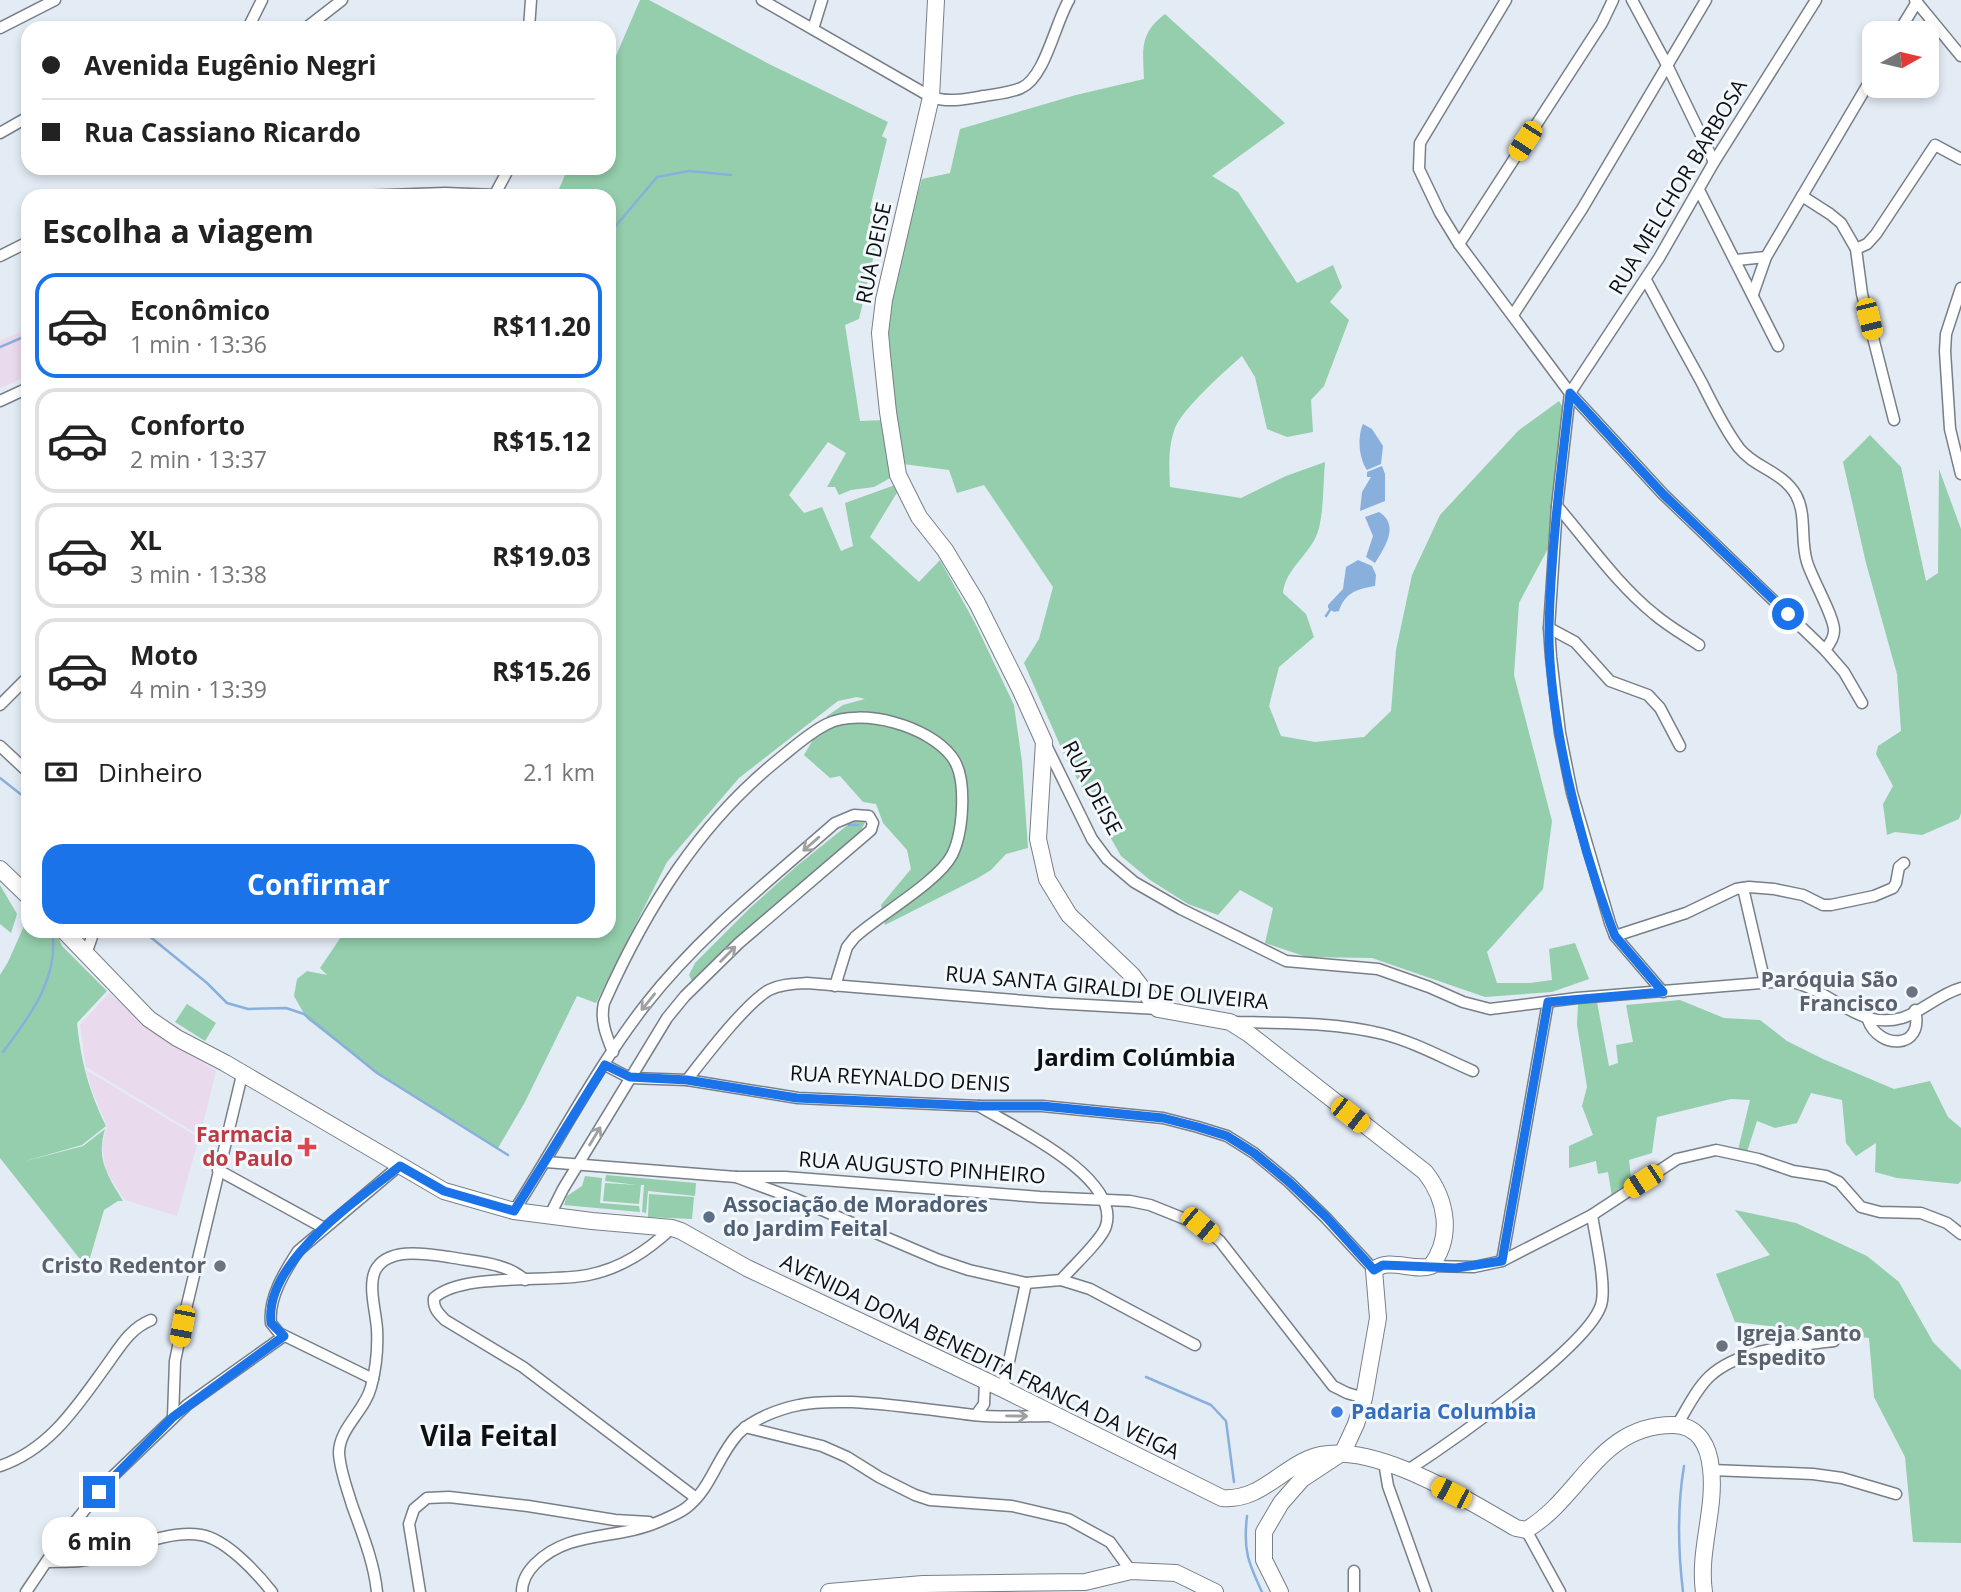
<!DOCTYPE html>
<html lang="pt">
<head>
<meta charset="utf-8">
<style>
	body { margin:0; font-family:"Open Sans",sans-serif; background:#f2f2f2; color:#222; height:100vh; display:flex; flex-direction:column; font-size:26px; white-space:nowrap }
	* { box-sizing:border-box; margin:0 }
	p { font-size:23px; color:#767676 }
	.icon { flex:none; width:38px; height:38px; fill:none; stroke:currentColor; stroke-width:2; stroke-linecap:round; stroke-linejoin:round }
	.map { position:relative; flex:1; overflow:hidden }
	.drawer { position:absolute; left:21px; top:189px; width:595px; height:749px; display:flex; flex-direction:column; background:#fff; border-radius:21px; box-shadow:0 4px 10px #0003 }
	.drawer>* { flex:none }
	.hud { position:absolute; left:21px; top:21px; width:595px; height:154px; border-radius:21px; box-shadow:0 4px 10px #0003; display:grid; align-content:center; height:154px; padding:0 21px; background:#fff }
	.needle { width:46px; rotate:82deg }
	.tools { position:absolute; left:1862px; top:21px; display:grid; gap:14px }
	.tools a { display:grid; place-items:center; width:77px; height:77px; border-radius:14px; background:#fff; box-shadow:0 4px 10px #0003; font-size:35px }
	.end { position:absolute; width:32px; height:32px; margin:-16px; border:9px solid #1a73e8; background:#fff; box-shadow:0 0 0 4px #fff }
	.from { border-radius:50% }
	.bubble { position:absolute; height:49px; border-radius:21px; background:#fff; box-shadow:0 4px 10px #0003; font-size:23px; font-weight:700; line-height:49px; text-align:center }
	.car { position:absolute; width:21px; height:42px; margin:-21px -10px; border-radius:9px; box-shadow:0 0 5px 2px #0007; background:linear-gradient(#f5c518 24%,#345 0 40%,#f5c518 0 76%,#345 0 86%,#f5c518 0) }
	.hud b { display:flex; align-items:center; gap:24px; height:66px; font-size:26px }
	.hud b+b { border-top:2px solid #e0e0e0 }
	.hud i { width:18px; height:18px; background:#222 }
	ul { padding:0; list-style:none }
	li { display:flex; align-items:center; gap:21px; height:105px; margin:0 14px 10px; padding:0 7px; border:4px solid #e0e0e0; border-radius:21px }
	li div { flex:1 }
	li b { display:block; font-size:26px }
	li em { font-style:normal; font-weight:700 }
	li.selected { border-color:#1a73e8 }
	li>.icon { width:63px; height:63px; stroke-width:1.5 }
	h2 { padding:0 21px; font-size:32px; line-height:84px }
	.pay { display:flex; align-items:center; gap:18px; height:77px; padding:0 21px; font-size:26px }
	.pay p { margin-inline-start:auto }
	.button { display:flex; gap:14px; margin-top:auto; padding:14px 21px }
	.button a { flex:1; height:80px; border-radius:21px; background:#1a73e8; color:#fff; font-size:28px; font-weight:700; line-height:80px; text-align:center }
	.map>svg:first-child { display:block }
	.education { fill:#eadaed }
	.green { fill:#94ceac }
	.water { fill:#89afdc }
	.lines { fill:none; stroke-linecap:round; stroke-linejoin:round }
	.stream { stroke:#89afdc; stroke-width:2.5 }
	.street-casing { stroke:#787f87; stroke-width:13 }
	.secondary-casing { stroke:#787f87; stroke-width:18 }
	.street { stroke:#fff; stroke-width:10 }
	.secondary { stroke:#fff; stroke-width:16 }
	.oneway { stroke:#9fa0a1 }
	.route { stroke:#1a73e8; stroke-width:9 }
	.worship-dot { fill:#6b7280; stroke:#f3f8fd; stroke-width:2.5 }
	.health-dot { fill:#e0444e; stroke:#f3f8fd; stroke-width:2.5 }
	.service-dot { fill:#5c6f8a; stroke:#f3f8fd; stroke-width:2.5 }
	.shop-dot { fill:#3f7fe0; stroke:#f3f8fd; stroke-width:2.5 }
	.labels { text-anchor:middle; stroke-width:6; stroke-linejoin:round; paint-order:stroke }
	.street-label { font-size:21px; fill:#0e1113; stroke:#f3f8fd }
	.worship-label { font-size:21px; font-weight:bold; fill:#5b616d; stroke:#f3f8fd; text-anchor:end }
	.health-label { font-size:21px; font-weight:bold; fill:#be3a42; stroke:#f3f8fd; text-anchor:end }
	.service-label { font-size:21px; font-weight:bold; fill:#4e5e75; stroke:#f3f8fd; text-anchor:start }
	.shop-label { font-size:21px; font-weight:bold; fill:#366cbe; stroke:#f3f8fd; text-anchor:start }
	.quarter-label { font-size:24px; font-weight:bold; fill:#0e1113; stroke:#f3f8fd }
	.district-label { font-size:28px; font-weight:bold; fill:#0e1113; stroke:#f3f8fd }
</style>
</head>
<body>
<div class="map">
<svg width="1961" height="1592" viewBox="0 0 1961 1592">
	<rect width="100%" height="100%" fill="#e3ebf4"/>
	<g class="education">
		<polygon points="28,328 28,376 0,388 0,341"/>
		<polygon points="109,993 156,1033 216,1071 200,1136 86,1067 80,1025"/>
		<polygon points="86,1070 199,1138 177,1216 125,1200 106,1171 102,1145 107,1126 93,1093"/>
	</g>
	<g class="green">
		<polygon points="640,0 649,0 769,64 888,122 882,136 887,139 870,208 883,216 859,319 845,325 860,421 885,420 894,476 874,487 851,490 839,495 835,487 827,487 846,453 828,442 789,495 804,513 822,507 841,551 853,546 845,503 895,485 898,491 870,537 919,582 940,560 975,623 1014,705 1022,762 1028,848 1006,854 991,870 978,878 885,925 881,905 911,869 907,850 883,823 876,804 863,802 840,776 830,778 804,755 827,716 843,705 865,699 857,697 838,701 739,778 667,862 596,1003 577,996 525,1102 498,1148 377,1073 307,1019 294,996 297,979 307,971 327,975 320,968 341,937 336,931 609,931 609,196 556,196 568,168 609,168 609,72"/>
		<path d="M1165,14L1285,123L1212,176L1238,192L1297,283L1333,265L1342,287L1330,302L1349,320L1324,386L1311,400L1313,432L1287,437L1267,429L1255,377L1242,356C1225,371 1183,408 1175,428C1168,447 1169,466 1170,487L1241,498L1286,476L1325,462C1323,483 1324,507 1319,528C1313,553 1285,568 1283,593L1306,614L1314,637L1279,667L1269,706L1281,736L1315,742L1364,737L1391,711L1396,650L1412,575L1440,515L1519,430L1559,401L1567,414L1552,541L1519,603L1514,675L1552,821L1543,889L1487,952L1497,983H1530L1552,980L1549,949L1575,943L1589,979L1552,992L1485,997L1372,958L1307,957L1265,943L1273,908L1240,890L1218,915L1188,904L1150,880L1121,856L1067,761L1024,663L1039,639L1053,587L984,485L957,493L949,470L903,464L886,335L894,276L922,179L950,173L960,129L1076,95L1144,79C1143,49 1139,34 1165,14Z"/>
		<polygon points="1870,435 1901,467 1926,581 1938,573 1939,469 1961,529 1961,813 1959,819 1922,835 1895,832 1887,835 1883,804 1893,786 1876,754 1878,746 1901,731 1897,674 1866,563 1843,462"/>
		<polygon points="860,815 865,822 861,831 704,977 692,981 689,975 695,963 750,908 798,865"/>
		<polygon points="0,885 17,914 11,933 0,924"/>
		<path d="M28,917V931L56,933L62,946L107,991L77,1023C81,1062 89,1091 106,1126L82,1145L22,1162L83,1146L105,1129C96,1159 107,1175 123,1201H118L104,1210L87,1268L0,1158V975L8,962Z"/>
		<polygon points="1680,1000 1724,1018 1760,1020 1787,1041 1823,1059 1894,1089 1930,1081 1948,1117 1961,1128 1961,1181 1958,1184 1897,1178 1875,1172 1876,1143 1856,1156 1846,1143 1842,1100 1811,1093 1797,1123 1775,1128 1757,1121 1747,1152 1738,1150 1750,1100 1731,1099 1657,1117 1652,1153 1629,1160 1632,1186 1612,1197 1608,1172 1598,1174 1596,1161 1569,1168 1569,1146 1593,1135 1582,1106 1587,1087 1577,1025 1578,1004 1597,1002 1609,1066 1618,1063 1616,1045 1633,1042 1626,1005"/>
		<polygon points="187,1004 216,1023 205,1041 175,1022"/>
		<polygon points="606,1175 696,1183 695,1196 648,1191 646,1213 642,1212 644,1185 641,1185 639,1204 603,1201 605,1183 637,1185 605,1181"/>
		<polygon points="585,1176 602,1178 600,1203 639,1206 640,1212 564,1205 567,1196 582,1186"/>
		<polygon points="649,1194 694,1197 692,1219 648,1217"/>
		<polygon points="1735,1210 1796,1223 1867,1256 1899,1282 1933,1342 1961,1370 1961,1543 1913,1542 1905,1457 1874,1397 1869,1338 1735,1322 1716,1274 1770,1255"/>
	</g>
	<g class="water">
		<path d="M1363,424L1372,429L1383,446L1381,464L1367,470C1359,459 1357,437 1363,424Z"/>
		<polygon points="1382,466 1385,474 1385,501 1360,511 1362,492 1371,477 1367,477 1367,472"/>
		<path d="M1379,512C1400,525 1385,547 1375,563L1366,557L1373,536L1365,517Z"/>
		<path d="M1358,560L1372,566L1376,575L1375,586C1358,589 1345,592 1339,611L1334,612L1328,608V605L1343,589L1346,567Z"/>
	</g>
	<g class="lines">
		<g class="stream">
			<polyline points="609,234 657,177 689,171 731,175"/>
			<polyline points="0,347 28,335"/>
			<polyline points="1326,616 1332,607"/>
			<polyline points="0,778 28,800"/>
			<polyline points="849,825 858,825"/>
			<polyline points="143,931 207,983 227,1003 248,1009 286,1008 304,1014 377,1073 508,1155"/>
			<path d="M3,1052C28,1019 56,982 53,939"/>
			<polyline points="1146,1377 1211,1405 1226,1421 1234,1482"/>
			<path d="M1247,1516C1243,1550 1248,1562 1262,1592"/>
			<path d="M1683,1592C1678,1550 1677,1508 1684,1466"/>
		</g>
		<g class="street-casing">
			<g id="street">
				<path d="M762,0L931,97C948,103 966,99 984,96C995,94 1010,93 1021,88C1045,78 1055,23 1069,0"/>
				<polyline points="1506,0 1420,143 1419,169 1440,213 1459,244 1570,393 1663,494 1825,650 1844,672 1862,703"/>
				<polyline points="1632,0 1667,65 1714,162"/>
				<polyline points="1915,0 1961,56"/>
				<polyline points="0,28 55,0"/>
				<polyline points="248,28 262,0"/>
				<polyline points="306,28 342,0"/>
				<polyline points="529,28 531,0"/>
				<polyline points="813,29 822,0"/>
				<polyline points="1898,33 1917,2"/>
				<polyline points="0,133 28,117"/>
				<polyline points="1699,190 1778,346"/>
				<polyline points="359,196 445,193 495,195"/>
				<polyline points="494,196 509,168"/>
				<polyline points="1802,196 1830,214 1841,223 1856,249 1862,294 1894,420"/>
				<polyline points="1459,244 1602,23 1613,0"/>
				<polyline points="1856,249 1867,244 1876,234 1935,145 1961,159"/>
				<polyline points="0,256 28,242"/>
				<polyline points="1736,260 1766,257"/>
				<path d="M1646,280C1664,314 1683,349 1702,383C1713,405 1724,428 1739,448C1755,468 1782,471 1796,495C1807,515 1800,540 1807,562C1812,579 1835,618 1834,631C1834,638 1829,645 1825,650"/>
				<polyline points="1961,288 1946,334 1945,351 1950,429 1961,474"/>
				<polyline points="1753,294 1766,257 1874,74"/>
				<polyline points="1513,315 1582,209 1706,0"/>
				<polyline points="0,401 28,388"/>
				<path d="M1557,506C1588,542 1617,584 1654,614C1668,626 1684,635 1699,645"/>
				<polyline points="1549,628 1575,642 1610,681 1648,695 1660,708 1680,746"/>
				<polyline points="0,705 28,677"/>
				<path d="M1045,743L1092,839L1107,859L1134,882L1181,909L1286,961L1378,969L1429,987L1463,1002L1490,1009L1577,998L1786,981C1831,987 1856,1031 1902,1018C1922,1012 1939,994 1961,988"/>
				<polyline points="0,746 28,772"/>
				<polyline points="1743,888 1765,983"/>
				<polyline points="1615,936 1686,913 1736,889 1749,887 1774,889 1803,895 1823,905 1831,905 1874,896 1893,888 1896,883 1899,867 1904,863"/>
				<polyline points="86,954 94,931"/>
				<polyline points="1663,992 1615,936 1610,923 1572,793 1560,733 1551,657 1549,628 1557,506 1570,393 1659,258 1714,162 1816,0"/>
				<path d="M1868,1020C1878,1049 1925,1051 1915,1010"/>
				<path d="M1232,1022C1283,1023 1334,1022 1383,1034C1414,1042 1443,1058 1473,1071"/>
				<path d="M613,1052C606,1035 600,1020 604,1003C646,909 699,823 779,759C794,747 809,733 827,724C862,707 929,726 952,757C968,778 963,833 952,855C938,882 879,915 855,937L847,947L835,986"/>
				<polyline points="605,1065 630,1078 687,1080 798,1098 979,1106 1042,1106 1163,1118 1198,1127 1227,1136 1254,1153 1289,1182 1326,1218 1374,1270"/>
				<path d="M687,1080C705,1057 745,1004 769,990C781,984 794,984 807,983L1050,1003L1158,1009"/>
				<path d="M979,1106C1013,1127 1121,1177 1106,1226C1102,1240 1072,1267 1061,1280"/>
				<polyline points="546,1162 736,1177 796,1199 939,1260 969,1270 1026,1283 1061,1280 1090,1289 1195,1345"/>
				<polyline points="218,1170 324,1228"/>
				<polyline points="736,1177 785,1177 1040,1197 1130,1201 1150,1205 1200,1225 1220,1241 1333,1386 1347,1393 1364,1398"/>
				<path d="M514,1211C558,1143 596,1068 646,1004C700,935 770,880 835,823L854,815L869,816L873,823L871,830L739,943L685,996L667,1018L563,1189L549,1217"/>
				<path d="M672,1228C647,1251 622,1268 588,1275C549,1283 462,1272 434,1298C433,1308 438,1313 445,1320L523,1367L696,1498"/>
				<polyline points="1502,1261 1548,1002"/>
				<polyline points="1431,1266 1474,1267 1502,1261 1592,1215 1677,1159 1716,1150 1758,1159 1793,1171 1826,1176 1839,1182 1861,1207 1880,1212 1921,1213 1947,1223 1961,1234"/>
				<path d="M373,1379L279,1333L271,1323C268,1298 285,1271 298,1251L399,1166"/>
				<polyline points="1003,1389 1026,1283"/>
				<polyline points="976,1415 984,1404 985,1382"/>
				<polyline points="173,1417 175,1361 185,1313 242,1075"/>
				<path d="M1677,1425C1687,1409 1696,1389 1710,1376C1741,1348 1794,1346 1834,1341"/>
				<polyline points="745,1427 822,1446 847,1457 879,1477 915,1495 930,1500 1012,1506 1068,1519 1110,1542 1131,1571"/>
				<polyline points="1384,1462 1388,1486 1426,1592"/>
				<path d="M0,1466C51,1449 79,1403 109,1362C121,1345 131,1328 151,1320"/>
				<path d="M1408,1470C1448,1444 1588,1347 1601,1305C1607,1286 1595,1236 1592,1215"/>
				<polyline points="1712,1470 1813,1474 1842,1478 1896,1494"/>
				<polyline points="1526,1530 1560,1592"/>
				<path d="M48,1562C61,1561 74,1563 86,1560C122,1553 165,1529 201,1535C226,1539 257,1573 272,1592"/>
				<polyline points="26,1592 65,1534 110,1479 187,1405 284,1336"/>
				<path d="M377,1592C374,1562 362,1533 352,1505C347,1488 340,1471 339,1453C339,1428 365,1411 371,1387C376,1369 378,1348 377,1329C376,1312 368,1287 375,1271C387,1246 428,1254 449,1257C474,1262 506,1262 525,1280"/>
				<polyline points="420,1592 409,1524 414,1509 427,1498 449,1497 528,1506 615,1520 649,1522"/>
				<path d="M522,1592C522,1581 527,1572 535,1564C568,1530 617,1540 658,1522C667,1518 678,1514 686,1508C711,1489 717,1457 738,1434C752,1419 779,1409 799,1405C816,1401 834,1402 852,1402C893,1404 932,1410 973,1415C999,1418 1026,1416 1052,1416"/>
				<polyline points="1354,1592 1354,1571"/>
			</g>
		</g>
		<g class="secondary-casing">
			<g id="secondary">
				<path d="M936,0L931,97L884,300L880,333L882,355L888,412L898,475L919,517L945,550L977,603L1021,691L1044,742L1038,839L1047,879L1069,915L1132,975L1158,1009L1230,1022L1249,1034L1425,1172C1447,1200 1453,1237 1431,1266C1413,1272 1389,1257 1374,1270L1378,1318L1364,1398L1356,1424L1343,1452L1302,1479L1281,1503L1264,1532V1560L1280,1592"/>
				<polyline points="0,869 28,896"/>
				<path d="M64,931L149,1019L177,1038L225,1063L444,1191L514,1211L592,1221L672,1228L681,1231L747,1268L1003,1389L1222,1498C1258,1501 1278,1472 1308,1459C1364,1434 1467,1500 1516,1528L1526,1530C1581,1498 1599,1424 1674,1425C1699,1426 1709,1447 1711,1469C1716,1509 1698,1551 1704,1592"/>
				<polyline points="829,1592 923,1584 1085,1582 1131,1571 1176,1573 1215,1592"/>
			</g>
		</g>
		<use href="#street" class="street"/>
		<use href="#secondary" class="secondary"/>
	</g>
	<defs><path id="oneway-shaft" d="M-6 0H5M1.5-3L5.5 0L1.5 3" fill="none" stroke-width="1.6" stroke-linecap="round" stroke-linejoin="round" transform="scale(1.75)"/></defs>
	<g class="oneway">
		<use href="#oneway-shaft" transform="translate(811 844) rotate(139)"/>
		<use href="#oneway-shaft" transform="translate(728 954) rotate(-45)"/>
		<use href="#oneway-shaft" transform="translate(648 1002) rotate(129)"/>
		<use href="#oneway-shaft" transform="translate(595 1136) rotate(-59)"/>
		<use href="#oneway-shaft" transform="translate(1017 1416) rotate(1)"/>
	</g>
	<g class="lines">
		<path class="route" d="M99,1492L173,1417L284,1336L271,1323C264,1261 357,1201 400,1166L444,1191L514,1211L605,1065L630,1077L687,1080L797,1098L979,1106H1042L1163,1118L1198,1127L1227,1136L1254,1153L1289,1182L1326,1217L1374,1270L1383,1265L1456,1268L1502,1261L1548,1002L1663,992L1615,936L1610,923C1579,839 1548,716 1549,627C1551,549 1561,470 1570,393L1663,494L1788,614"/>
	</g>
	<g class="worship-dot">
		<circle cx="1912" cy="992" r="7"/>
		<circle cx="220" cy="1266" r="7"/>
		<circle cx="1722" cy="1346" r="7"/>
	</g>
	<path class="health-dot" d="M303.5 1136.5h7v7h7v7h-7v7h-7v-7h-7v-7h7z"/>
	<circle class="service-dot" cx="709" cy="1217" r="7"/>
	<circle class="shop-dot" cx="1337" cy="1412" r="7"/>
	<g class="labels">
		<g class="street-label">
			<text transform="translate(1678 187) rotate(-59)" y="7">RUA MELCHOR BARBOSA</text>
			<text transform="translate(874 253) rotate(-78)" y="7">RUA DEISE</text>
			<text transform="translate(1092 788) rotate(62)" y="7">RUA DEISE</text>
			<text transform="translate(1107 988) rotate(5)" y="7">RUA SANTA GIRALDI DE OLIVEIRA</text>
			<text transform="translate(900 1079) rotate(3)" y="7">RUA REYNALDO DENIS</text>
			<text transform="translate(922 1168) rotate(4)" y="7">RUA AUGUSTO PINHEIRO</text>
			<text transform="translate(980 1357) rotate(26)" y="7">AVENIDA DONA BENEDITA FRANCA DA VEIGA</text>
		</g>
		<g class="worship-label">
			<text x="1898" y="987">Paróquia São<tspan x="1898" dy="24">Francisco</tspan></text>
			<text x="206" y="1273">Cristo Redentor</text>
			<text x="1736" y="1341" text-anchor="start">Igreja Santo<tspan x="1736" dy="24">Espedito</tspan></text>
		</g>
		<g class="health-label">
			<text x="293" y="1142">Farmacia<tspan x="293" dy="24">do Paulo</tspan></text>
		</g>
		<g class="service-label">
			<text x="723" y="1212">Associação de Moradores<tspan x="723" dy="24">do Jardim Feital</tspan></text>
		</g>
		<g class="shop-label">
			<text x="1351" y="1419">Padaria Columbia</text>
		</g>
		<g class="quarter-label">
			<text x="1136" y="1066">Jardim Colúmbia</text>
		</g>
		<g class="district-label">
			<text x="489" y="1446">Vila Feital</text>
		</g>
	</g>
</svg>
<div class="tools">
<a><svg class="needle" viewBox="-14 -14 28 28"><path d="M0-13l5 13h-10z" fill="#e53935"/><path d="M0 13l5-13h-10z" fill="#767676"/></svg></a>
</div>
<i class="end from" style="left:1788px;top:614px"></i>
<i class="end" style="left:99px;top:1492px"></i>
<div class="bubble" style="left:42px;top:1517px;width:116px">6 min</div>
<i class="car" style="left:1525px;top:141px;rotate:213deg"></i>
<i class="car" style="left:1869px;top:319px;rotate:166deg"></i>
<i class="car" style="left:1350px;top:1115px;rotate:128deg"></i>
<i class="car" style="left:1643px;top:1181px;rotate:237deg"></i>
<i class="car" style="left:1200px;top:1225px;rotate:130deg"></i>
<i class="car" style="left:182px;top:1326px;rotate:191deg"></i>
<i class="car" style="left:1451px;top:1493px;rotate:297deg"></i>
<div class="hud">
<b><i class="from"></i>Avenida Eugênio Negri</b>
<b><i></i>Rua Cassiano Ricardo</b>
</div>
<section class="drawer">
<h2>Escolha a viagem</h2>
<ul>
<li class="selected"><svg class="icon" aria-label="car" viewBox="0 0 24 24"><path d="M5 17H2v-5l4-1 3-4h7l3 4 3 1v5h-3M9 17h6M6 11h13"/><circle cx="7" cy="17" r="2"/><circle cx="17" cy="17" r="2"/></svg><div><b>Econômico</b><p>1 min · 13:36</p></div><em>R$11.20</em></li>
<li><svg class="icon" aria-label="car" viewBox="0 0 24 24"><path d="M5 17H2v-5l4-1 3-4h7l3 4 3 1v5h-3M9 17h6M6 11h13"/><circle cx="7" cy="17" r="2"/><circle cx="17" cy="17" r="2"/></svg><div><b>Conforto</b><p>2 min · 13:37</p></div><em>R$15.12</em></li>
<li><svg class="icon" aria-label="car" viewBox="0 0 24 24"><path d="M5 17H2v-5l4-1 3-4h7l3 4 3 1v5h-3M9 17h6M6 11h13"/><circle cx="7" cy="17" r="2"/><circle cx="17" cy="17" r="2"/></svg><div><b>XL</b><p>3 min · 13:38</p></div><em>R$19.03</em></li>
<li><svg class="icon" aria-label="car" viewBox="0 0 24 24"><path d="M5 17H2v-5l4-1 3-4h7l3 4 3 1v5h-3M9 17h6M6 11h13"/><circle cx="7" cy="17" r="2"/><circle cx="17" cy="17" r="2"/></svg><div><b>Moto</b><p>4 min · 13:39</p></div><em>R$15.26</em></li>
</ul>
<div class="pay"><svg class="icon" aria-label="cash" viewBox="0 0 24 24"><path d="M3 7h18v10H3z"/><circle cx="12" cy="12" r="2"/></svg>Dinheiro<p>2.1 km</p></div>
<div class="button"><a>Confirmar</a></div>
</section>
</div>
</body>
</html>
